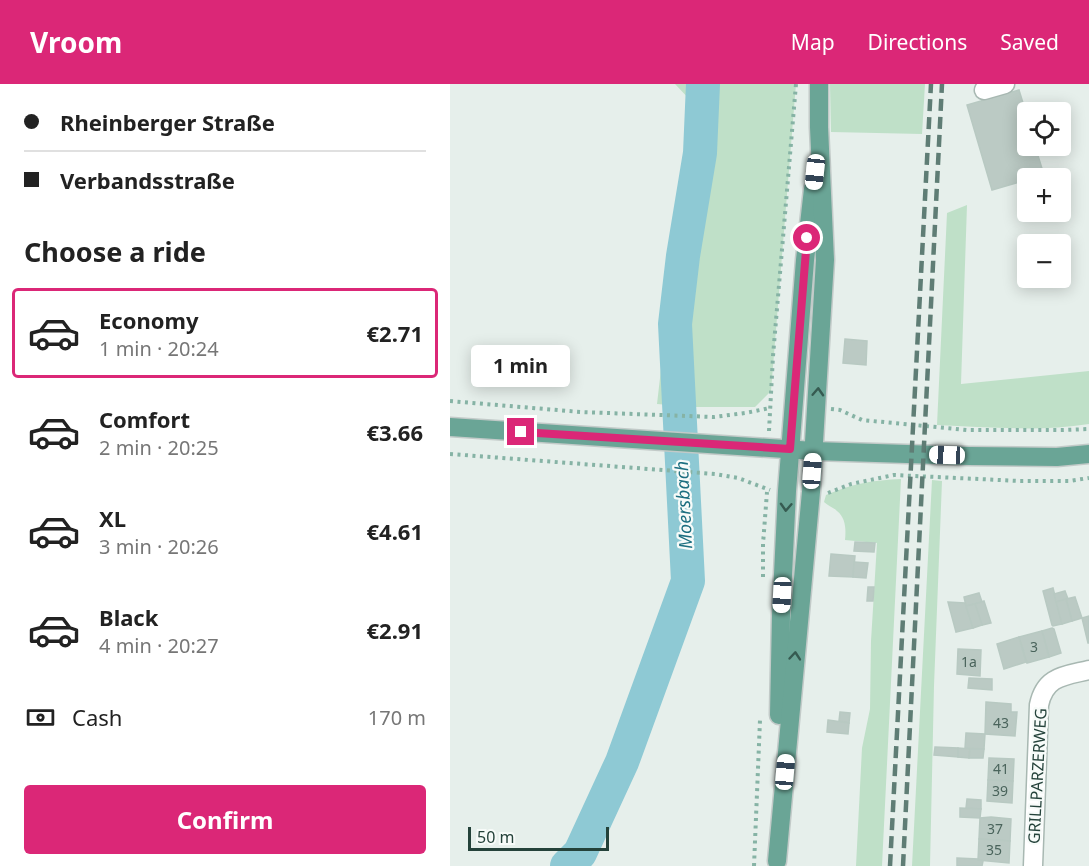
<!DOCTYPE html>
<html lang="en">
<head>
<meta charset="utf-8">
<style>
	body { margin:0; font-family:"Noto Sans",sans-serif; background:#f2f2f2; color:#222; height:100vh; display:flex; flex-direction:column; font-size:22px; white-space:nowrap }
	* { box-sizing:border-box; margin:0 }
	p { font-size:20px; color:#767676 }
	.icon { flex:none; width:33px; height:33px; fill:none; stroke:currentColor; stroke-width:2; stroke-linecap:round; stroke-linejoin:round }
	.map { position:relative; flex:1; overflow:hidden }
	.side { display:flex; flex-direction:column; background:#fff; width:450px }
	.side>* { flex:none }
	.top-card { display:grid; align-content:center; height:132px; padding:0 24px; background:#fff }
	.controls { position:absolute; left:567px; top:18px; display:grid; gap:12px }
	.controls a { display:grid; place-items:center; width:54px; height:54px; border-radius:6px; background:#fff; box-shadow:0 3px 15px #0003; font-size:30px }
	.scale { position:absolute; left:18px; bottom:15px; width:141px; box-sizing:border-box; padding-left:6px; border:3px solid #24423a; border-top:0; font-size:16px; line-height:21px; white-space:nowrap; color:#24423a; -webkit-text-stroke:4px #f7fbf9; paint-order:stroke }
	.end { position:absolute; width:27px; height:27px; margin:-14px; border:8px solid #db2777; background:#fff; box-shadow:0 0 0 3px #fff }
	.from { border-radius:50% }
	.bubble { position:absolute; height:42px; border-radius:6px; background:#fff; box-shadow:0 3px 15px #0003; font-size:20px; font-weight:700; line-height:42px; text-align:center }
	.car { position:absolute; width:18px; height:36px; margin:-18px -9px; border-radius:8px; box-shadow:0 0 4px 2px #0007; background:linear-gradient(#fff 24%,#345 0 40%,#fff 0 76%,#345 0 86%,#fff 0) }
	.top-card b { display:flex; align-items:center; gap:21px; height:57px; font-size:22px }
	.top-card b+b { border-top:2px solid #e0e0e0 }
	.top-card i { width:15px; height:15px; background:#222 }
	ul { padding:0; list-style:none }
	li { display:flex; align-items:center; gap:18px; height:90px; margin:0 12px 9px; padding:0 12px; border:3px solid transparent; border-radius:6px }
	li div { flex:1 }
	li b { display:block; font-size:22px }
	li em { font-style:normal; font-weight:700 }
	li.current { border-color:#db2777 }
	li>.icon { width:54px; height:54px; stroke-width:1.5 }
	h2 { padding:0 24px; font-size:27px; line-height:72px }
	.pay { display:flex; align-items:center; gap:15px; height:66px; padding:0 24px; font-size:22px }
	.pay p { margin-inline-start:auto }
	.button { display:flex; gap:12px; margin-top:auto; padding:12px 24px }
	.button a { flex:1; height:69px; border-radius:6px; background:#db2777; color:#fff; font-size:24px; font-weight:700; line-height:69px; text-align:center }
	header { display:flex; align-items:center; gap:36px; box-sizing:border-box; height:84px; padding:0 30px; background:#db2777; color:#fff }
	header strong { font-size:28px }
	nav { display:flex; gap:33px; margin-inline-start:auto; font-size:21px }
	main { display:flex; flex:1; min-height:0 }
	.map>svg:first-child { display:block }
	.green { fill:#bfe0c8 }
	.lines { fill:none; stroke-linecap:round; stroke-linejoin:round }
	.river { stroke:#8ec9d4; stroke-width:34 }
	.building { fill:#bbcac4; stroke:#b8c9c2; stroke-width:1.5 }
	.minor-casing { stroke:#a8b8b2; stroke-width:21 }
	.major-casing { stroke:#c2cac8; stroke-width:21 }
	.path { stroke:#86b3a5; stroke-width:4; stroke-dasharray:3 4.5; stroke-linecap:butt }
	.minor { stroke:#fff; stroke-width:18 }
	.major { stroke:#6aa596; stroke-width:18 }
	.rail { stroke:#5f7d75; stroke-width:4.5; stroke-dasharray:12 6; stroke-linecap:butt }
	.oneway { stroke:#365b51 }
	.route { stroke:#db2777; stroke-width:8 }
	.labels { text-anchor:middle; stroke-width:4.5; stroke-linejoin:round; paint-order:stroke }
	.number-label { font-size:14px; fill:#4a645c }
	.street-label { font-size:16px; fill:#24423a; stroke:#f7fbf9 }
	.water-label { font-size:18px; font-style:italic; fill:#1c6f80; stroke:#f7fbf9 }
</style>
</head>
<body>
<header>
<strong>Vroom</strong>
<nav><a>Map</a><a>Directions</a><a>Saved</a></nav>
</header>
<main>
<section class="side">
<div class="top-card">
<b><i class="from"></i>Rheinberger Straße</b>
<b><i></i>Verbandsstraße</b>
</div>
<h2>Choose a ride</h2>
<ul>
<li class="current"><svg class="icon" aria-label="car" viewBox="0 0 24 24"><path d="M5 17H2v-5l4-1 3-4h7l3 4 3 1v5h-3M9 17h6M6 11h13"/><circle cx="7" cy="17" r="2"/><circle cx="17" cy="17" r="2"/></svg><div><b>Economy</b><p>1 min · 20:24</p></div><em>€2.71</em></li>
<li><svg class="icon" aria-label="car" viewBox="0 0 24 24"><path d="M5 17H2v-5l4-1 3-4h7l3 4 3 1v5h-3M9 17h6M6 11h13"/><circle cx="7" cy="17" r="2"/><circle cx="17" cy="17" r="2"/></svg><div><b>Comfort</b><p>2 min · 20:25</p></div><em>€3.66</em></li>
<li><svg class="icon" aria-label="car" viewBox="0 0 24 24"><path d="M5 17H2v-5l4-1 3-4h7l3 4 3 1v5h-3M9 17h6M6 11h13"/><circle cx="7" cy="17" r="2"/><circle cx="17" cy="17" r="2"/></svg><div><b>XL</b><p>3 min · 20:26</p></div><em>€4.61</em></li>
<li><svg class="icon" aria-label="car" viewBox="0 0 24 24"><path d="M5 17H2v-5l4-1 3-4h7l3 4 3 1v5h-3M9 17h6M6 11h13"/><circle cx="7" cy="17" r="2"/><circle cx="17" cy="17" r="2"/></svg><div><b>Black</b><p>4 min · 20:27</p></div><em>€2.91</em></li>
</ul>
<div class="pay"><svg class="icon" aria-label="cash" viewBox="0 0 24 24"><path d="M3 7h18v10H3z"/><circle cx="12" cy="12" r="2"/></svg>Cash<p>170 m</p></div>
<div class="button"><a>Confirm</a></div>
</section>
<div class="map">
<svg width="639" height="782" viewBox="0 0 639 782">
	<rect width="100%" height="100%" fill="#e6efeb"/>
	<g class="green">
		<polygon points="225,0 346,0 321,307 305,323 244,323 207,320 242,18"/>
		<polygon points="380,0 475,0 472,50 381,48"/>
		<path d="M517,121L511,300L639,287V340C589,348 537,343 487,341L497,129Z"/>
		<path d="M451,395L432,782H406L412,664L420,625L421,557L427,459L395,456C396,446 396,434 387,427C383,423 378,422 374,418L376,411C401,400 424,396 451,395Z"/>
		<polygon points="482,396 492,397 484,602 480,782 462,782"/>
	</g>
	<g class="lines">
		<polyline class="river" points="117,782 130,769 172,678 238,497 225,240 233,172 250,69 253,0"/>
	</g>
	<g class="building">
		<polygon points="569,6 578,35 578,62 585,62 594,91 542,106 517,21"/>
		<polygon points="395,255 417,257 416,281 393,279"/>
		<polygon points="405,458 425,459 424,468 404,467"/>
		<polygon points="381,470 405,472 403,493 379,492"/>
		<polygon points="404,478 418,479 416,494 403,493"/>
		<polygon points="418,503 424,503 423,517 417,517"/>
		<polygon points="603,504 612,540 603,542 602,541 593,507"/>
		<polygon points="615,507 618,515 606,518 604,510"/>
		<polygon points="529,509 532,518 516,522 514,513"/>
		<polygon points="625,513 632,534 622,537 616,515"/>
		<polygon points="616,515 622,537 612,540 606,518"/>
		<polygon points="534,517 541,539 532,541 525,520"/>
		<polygon points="498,518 515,519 523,544 506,548"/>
		<polygon points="525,520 532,541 523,544 516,522"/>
		<polygon points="639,532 639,559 638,559 632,534"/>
		<polygon points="602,544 604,545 611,569 599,573 592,547"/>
		<polygon points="592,547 599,573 577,579 569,553"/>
		<polygon points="569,553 576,578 554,585 547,560"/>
		<polygon points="508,565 531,566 530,592 507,590"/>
		<polygon points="519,594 542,595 542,606 518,604"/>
		<polygon points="536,618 561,620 561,628 567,628 565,652 535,650"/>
		<polygon points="390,628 400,629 399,639 389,637"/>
		<polygon points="378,636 399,639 398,650 377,648"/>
		<polygon points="516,649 535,650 534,665 515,664"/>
		<polygon points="485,663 508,664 508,673 484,671"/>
		<polygon points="508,664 520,665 519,674 508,673"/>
		<polygon points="520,665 534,665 533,674 519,674"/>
		<polygon points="539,674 564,675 563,697 538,696"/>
		<polygon points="538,696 563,697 562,719 537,717"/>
		<polygon points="517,715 531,716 531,725 516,724"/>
		<polygon points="510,724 531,725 530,734 510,733"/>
		<polygon points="541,733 561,735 560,757 529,755 530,734"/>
		<polygon points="529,755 560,757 559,779 528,776"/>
		<polygon points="507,774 528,775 528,776 533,777 532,782 507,782"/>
	</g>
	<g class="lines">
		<g class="minor-casing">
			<g id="minor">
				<polyline points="534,6 555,0"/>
				<path d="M583,782L589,621C595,592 614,592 639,586"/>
			</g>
		</g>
		<g class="major-casing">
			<g id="major">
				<polyline points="0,343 364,367 519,372 607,373 639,370"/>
				<polyline points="329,631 331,532 337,407 355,176 363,105"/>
				<polyline points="327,777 361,408 375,176 369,43 369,0"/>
			</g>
		</g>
		<g class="path">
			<polyline points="0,317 130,328 264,333 295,329 320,324"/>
			<polyline points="381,325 390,326 412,336 517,346 612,346 639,345"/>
			<polyline points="319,347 323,272 346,0"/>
			<polyline points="0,370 265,390 288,394 320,406"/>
			<polyline points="378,409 401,400 444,391 570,397 619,397 639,394"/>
			<polyline points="313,493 313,460 317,408"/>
			<polyline points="304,782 310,636"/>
		</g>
		<use href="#minor" class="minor"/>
		<use href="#major" class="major"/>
		<g class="rail">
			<polyline points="440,782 481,0"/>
			<polyline points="453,782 492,0"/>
		</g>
	</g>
	<defs><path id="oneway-chevron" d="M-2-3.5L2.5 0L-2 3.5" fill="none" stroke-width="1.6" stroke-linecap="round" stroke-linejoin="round" transform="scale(1.5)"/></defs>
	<g class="oneway">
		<use href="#oneway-chevron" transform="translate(368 308) rotate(-87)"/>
		<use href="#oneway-chevron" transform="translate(336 423) rotate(93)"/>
		<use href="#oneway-chevron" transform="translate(345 572) rotate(-85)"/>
	</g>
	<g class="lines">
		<polyline class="route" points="71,348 340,365 357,154"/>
	</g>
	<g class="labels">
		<g class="number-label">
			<text x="584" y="568">3</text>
			<text x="519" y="583">1a</text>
			<text x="551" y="644">43</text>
			<text x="551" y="690">41</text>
			<text x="550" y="712">39</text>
			<text x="545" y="750">37</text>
			<text x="544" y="771">35</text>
		</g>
		<g class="street-label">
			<text transform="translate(587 692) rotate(-87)" y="6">GRILLPARZERWEG</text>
		</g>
		<g class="water-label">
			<text transform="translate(234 421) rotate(-93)" y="6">Moersbach</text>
		</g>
	</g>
</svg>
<div class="controls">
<a><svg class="icon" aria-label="locate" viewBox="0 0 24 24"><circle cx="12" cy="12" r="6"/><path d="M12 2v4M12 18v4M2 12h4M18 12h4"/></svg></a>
<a>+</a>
<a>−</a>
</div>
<div class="scale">50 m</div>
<i class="end from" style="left:357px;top:154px"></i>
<i class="end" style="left:71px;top:348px"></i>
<div class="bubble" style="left:21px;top:261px;width:99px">1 min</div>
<i class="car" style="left:365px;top:88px;rotate:186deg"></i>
<i class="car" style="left:497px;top:371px;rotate:272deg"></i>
<i class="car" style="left:362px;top:387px;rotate:4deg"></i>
<i class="car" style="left:332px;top:511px;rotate:183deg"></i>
<i class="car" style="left:335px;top:688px;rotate:5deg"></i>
</div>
</main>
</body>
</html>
